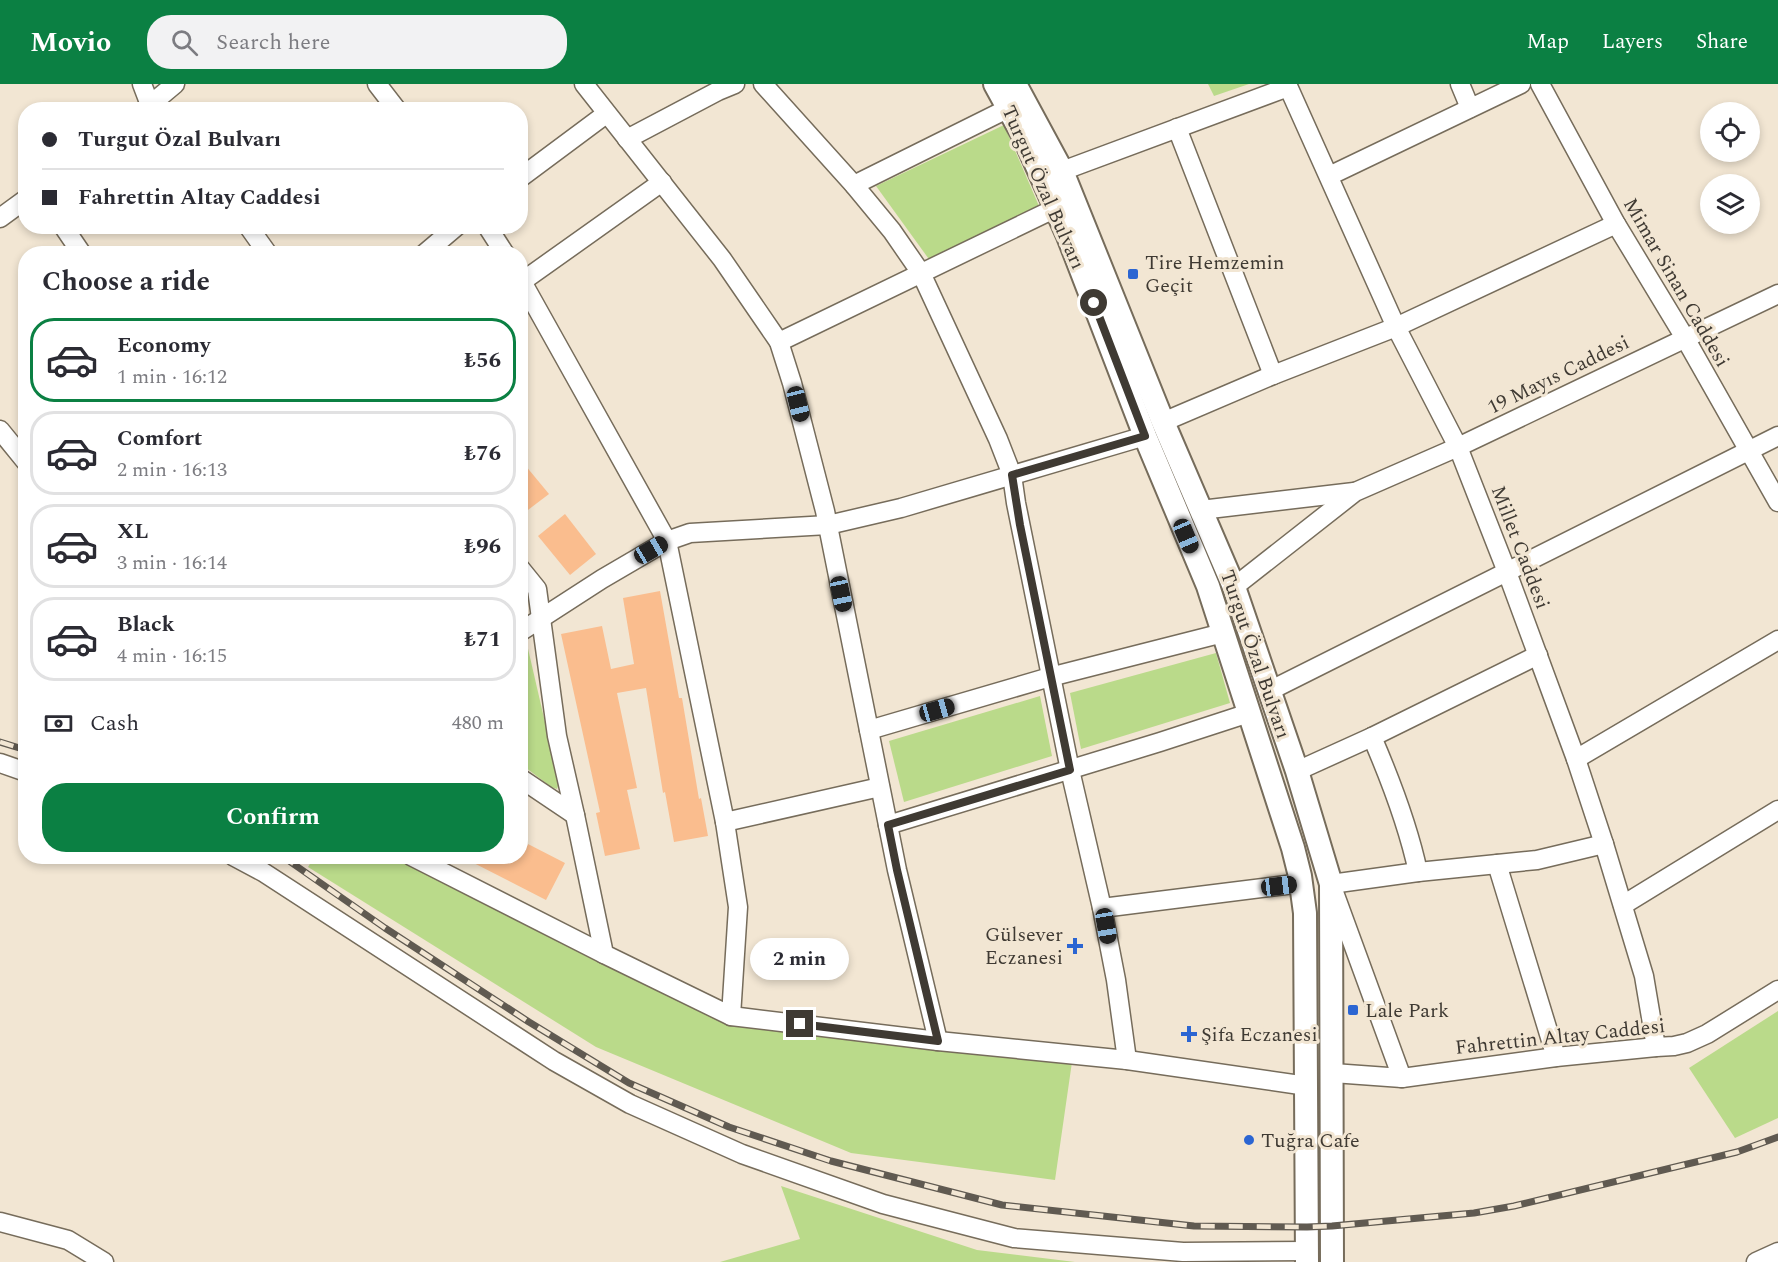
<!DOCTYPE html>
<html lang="en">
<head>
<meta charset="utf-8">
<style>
	body { margin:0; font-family:Spectral,serif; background:#f2f2f3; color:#2b2b33; height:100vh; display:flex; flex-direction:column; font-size:22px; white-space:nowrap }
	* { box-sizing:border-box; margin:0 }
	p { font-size:20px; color:#7c7c81 }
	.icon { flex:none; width:33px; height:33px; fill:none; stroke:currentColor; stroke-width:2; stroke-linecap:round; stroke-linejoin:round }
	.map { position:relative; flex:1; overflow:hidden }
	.sheet { position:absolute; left:18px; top:162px; width:510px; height:618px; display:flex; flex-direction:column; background:#fff; border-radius:24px; box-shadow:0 3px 9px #0003 }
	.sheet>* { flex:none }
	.hud { position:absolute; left:18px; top:18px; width:510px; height:132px; border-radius:24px; box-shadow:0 3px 9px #0003; display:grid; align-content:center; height:132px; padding:0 24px; background:#fff }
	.controls { position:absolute; left:1700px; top:18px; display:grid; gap:12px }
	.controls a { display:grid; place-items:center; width:60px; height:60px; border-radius:50%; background:#fff; box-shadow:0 3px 9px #0003; font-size:30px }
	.end { position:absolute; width:27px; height:27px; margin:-14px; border:8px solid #3f3a33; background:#fff; box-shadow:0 0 0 3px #fff }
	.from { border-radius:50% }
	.bubble { position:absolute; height:42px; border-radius:21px; background:#fff; box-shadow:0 3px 9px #0003; font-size:20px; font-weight:700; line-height:42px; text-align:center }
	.car { position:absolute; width:18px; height:36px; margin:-18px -9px; border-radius:8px; box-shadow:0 0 4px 2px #0007; background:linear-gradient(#222 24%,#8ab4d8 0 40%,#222 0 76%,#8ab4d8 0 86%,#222 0) }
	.hud b { display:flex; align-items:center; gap:21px; height:57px; font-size:22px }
	.hud b+b { border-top:2px solid #e1e1e2 }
	.hud i { width:15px; height:15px; background:#2b2b33 }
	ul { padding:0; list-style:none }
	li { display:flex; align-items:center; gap:18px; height:84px; margin:0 12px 9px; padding:0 12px; border:3px solid #e1e1e2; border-radius:24px }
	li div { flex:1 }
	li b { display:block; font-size:22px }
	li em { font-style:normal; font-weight:700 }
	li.active { border-color:#0b8043 }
	li>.icon { width:54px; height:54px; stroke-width:1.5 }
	h2 { padding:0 24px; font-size:27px; line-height:72px }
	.pay { display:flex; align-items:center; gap:15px; height:66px; padding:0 24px; font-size:22px }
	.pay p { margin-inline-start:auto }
	.action { display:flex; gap:12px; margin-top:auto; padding:12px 24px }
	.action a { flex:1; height:69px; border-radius:24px; background:#0b8043; color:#fff; font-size:24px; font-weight:700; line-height:69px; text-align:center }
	header { display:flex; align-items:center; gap:36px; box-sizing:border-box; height:84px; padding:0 30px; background:#0b8043; color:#fff }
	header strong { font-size:28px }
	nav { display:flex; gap:33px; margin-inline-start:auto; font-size:21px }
	.search { width:420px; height:54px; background:#f2f2f3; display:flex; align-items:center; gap:15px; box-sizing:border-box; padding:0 21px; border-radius:24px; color:#7c7c81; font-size:22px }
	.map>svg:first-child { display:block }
	.green { fill:#bada8a }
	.building { fill:#fabd8e }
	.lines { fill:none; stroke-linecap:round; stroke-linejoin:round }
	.minor-casing { stroke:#766c5b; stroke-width:21 }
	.major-casing { stroke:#766c5b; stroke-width:26 }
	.minor { stroke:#fff; stroke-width:18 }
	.major { stroke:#fff; stroke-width:22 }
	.rail-casing { stroke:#605a51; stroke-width:7 }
	.rail { stroke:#f2e6d3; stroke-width:4.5; stroke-dasharray:14; stroke-linecap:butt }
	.route { stroke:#3f3a33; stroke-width:8 }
	.poi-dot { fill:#2b65d2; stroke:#f2e6d3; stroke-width:2 }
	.labels { text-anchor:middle; stroke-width:6; stroke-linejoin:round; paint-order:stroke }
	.street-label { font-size:20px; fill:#3f3a33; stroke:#f2e6d3 }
	.poi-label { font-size:20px; fill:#3f3a33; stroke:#f2e6d3; text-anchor:start }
</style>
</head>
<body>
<header>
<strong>Movio</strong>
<div class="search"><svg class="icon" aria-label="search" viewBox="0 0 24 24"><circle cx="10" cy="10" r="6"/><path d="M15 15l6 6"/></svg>Search here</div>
<nav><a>Map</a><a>Layers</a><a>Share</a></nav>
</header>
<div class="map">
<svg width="1778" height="1178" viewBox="0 0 1778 1178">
	<rect width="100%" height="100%" fill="#f2e6d3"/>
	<g class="green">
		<polygon points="1208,0 1249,0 1214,12"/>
		<polygon points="1004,41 1039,122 931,178 876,102"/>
		<polygon points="526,556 559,699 557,705 551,703 521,680 520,560"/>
		<polygon points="1216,569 1230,619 1081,665 1070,609"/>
		<polygon points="1040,612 1052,672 904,718 889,657"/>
		<polygon points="314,773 412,773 731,932 1073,971 1055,1096 851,1069 596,963 308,783"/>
		<polygon points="1778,927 1778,1034 1735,1054 1689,984"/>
		<polygon points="781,1102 977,1166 1075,1178 720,1178 800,1155"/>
	</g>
	<g class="building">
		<polygon points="520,375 549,410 520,432"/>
		<polygon points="565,430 596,470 570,491 538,452"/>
		<polygon points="660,507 679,614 682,614 699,715 701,714 708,752 674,758 665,708 663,709 646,604 617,609 637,704 627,706 640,765 605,772 596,729 600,728 561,550 602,542 611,585 634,580 623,514"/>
		<polygon points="528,760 565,779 546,816 460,772 522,772"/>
	</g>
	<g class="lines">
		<g class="minor-casing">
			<g id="minor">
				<polyline points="142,0 150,21 154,26"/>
				<polyline points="377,0 397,26"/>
				<polyline points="584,0 722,175 779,258 792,299 825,427 897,786 938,957"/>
				<polyline points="763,0 854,101 892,147 921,189 998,355 1012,391 1016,419 1070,686 1102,824 1116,896 1127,976"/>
				<polyline points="1287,0 1396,243 1458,363 1507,488 1576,675 1604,760 1644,892 1656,963"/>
				<polyline points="1460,0 1470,24"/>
				<polyline points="1540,0 1616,140 1685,254 1778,418"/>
				<polyline points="144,26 175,0"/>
				<polyline points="1177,44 1273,291"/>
				<polyline points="627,55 718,7 735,0"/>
				<polyline points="1062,87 1288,3"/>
				<polyline points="1329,92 1521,0"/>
				<polyline points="520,94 606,30"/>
				<polyline points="854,101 1009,24"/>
				<polyline points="0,134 26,115"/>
				<polyline points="63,142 82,170"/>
				<polyline points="248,142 268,170"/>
				<polyline points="487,142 505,170"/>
				<polyline points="424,170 457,142"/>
				<polyline points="520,194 667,457 725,738 738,823 731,932"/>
				<polyline points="520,199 662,98"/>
				<polyline points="779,258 1056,124"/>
				<polyline points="1163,338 1273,291 1396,243 1616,140"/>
				<polyline points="0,346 26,378"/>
				<polyline points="1201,426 1354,408"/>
				<polyline points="520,484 537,505 557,652 575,731 604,870 731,932 938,957 1127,976 1307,1002"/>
				<polyline points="1234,503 1355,408 1458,363 1778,210"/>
				<polyline points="520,548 602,495 667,457 690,449 828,441 901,424 1145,352"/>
				<polyline points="1269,607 1778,352"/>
				<polyline points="869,646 1050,593 1223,549"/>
				<path d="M1372,653C1391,697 1408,741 1418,788"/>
				<polyline points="1576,675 1778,556"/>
				<polyline points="0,679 26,688"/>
				<polyline points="1297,687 1372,653 1538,571"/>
				<polyline points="520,694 575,731"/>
				<polyline points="725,738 880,703"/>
				<polyline points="888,741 1160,658 1249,629"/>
				<polyline points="233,772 263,788 554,977 630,1020 742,1070 883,1120 1014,1154 1183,1168 1307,1167"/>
				<polyline points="411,772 604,870"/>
				<polyline points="1497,780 1556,973"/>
				<polyline points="1623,821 1778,726"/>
				<polyline points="1102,824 1302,799"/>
				<polyline points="1333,989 1402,994 1556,973 1656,963 1674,962 1687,959 1707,950 1778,906"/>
				<polyline points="1402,994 1331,800 1418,788 1537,776 1604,760"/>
				<polyline points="0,1138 68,1156 104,1178"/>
				<polyline points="1756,1178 1778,1168"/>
			</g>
		</g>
		<g class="major-casing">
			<g id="major">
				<polyline points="995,0 1024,53 1068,152 1145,352 1208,502 1293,764 1300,792 1305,829 1307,1178"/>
				<polyline points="1015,0 1062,87 1163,338 1234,503 1297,687 1331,800 1332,1178"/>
			</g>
		</g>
		<use href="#minor" class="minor"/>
		<use href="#major" class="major"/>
		<g class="rail-casing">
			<g id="rail">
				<polyline points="0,658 26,666"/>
				<polyline points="282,772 385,844 529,938 629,999 729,1043 831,1077 1002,1121 1194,1142 1307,1143 1332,1142 1474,1129 1514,1122 1737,1068 1778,1053"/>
			</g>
		</g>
		<use href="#rail" class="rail"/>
	</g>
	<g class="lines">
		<polyline class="route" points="800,940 938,957 897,786 888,741 1070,686 1020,441 1012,391 1145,352 1094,219"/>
	</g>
	<g class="poi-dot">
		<rect x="1127" y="184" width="12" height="12" rx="3"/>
		<path d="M1072 853h6v6h6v6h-6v6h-6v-6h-6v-6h6z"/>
		<rect x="1347" y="920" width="12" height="12" rx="3"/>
		<path d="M1186 941h6v6h6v6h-6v6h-6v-6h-6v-6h6z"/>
		<circle cx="1249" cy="1056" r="6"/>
	</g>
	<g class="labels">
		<g class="street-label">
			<text transform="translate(1044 103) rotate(66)" y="7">Turgut Özal Bulvarı</text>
			<text transform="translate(1677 198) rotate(60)" y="7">Mimar Sinan Caddesi</text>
			<text transform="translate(1558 290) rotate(-26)" y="7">19 Mayıs Caddesi</text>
			<text transform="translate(1521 463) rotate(69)" y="7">Millet Caddesi</text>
			<text transform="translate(1256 570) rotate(71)" y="7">Turgut Özal Bulvarı</text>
			<text transform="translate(1560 952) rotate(-6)" y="7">Fahrettin Altay Caddesi</text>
		</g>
		<g class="poi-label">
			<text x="1145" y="185">Tire Hemzemin<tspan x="1145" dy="23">Geçit</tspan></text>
			<text x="1063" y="857" text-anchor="end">Gülsever<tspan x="1063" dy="23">Eczanesi</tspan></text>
			<text x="1365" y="933">Lale Park</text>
			<text x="1201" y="957">Şifa Eczanesi</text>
			<text x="1261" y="1063">Tuğra Cafe</text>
		</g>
	</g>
</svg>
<div class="controls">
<a><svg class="icon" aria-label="locate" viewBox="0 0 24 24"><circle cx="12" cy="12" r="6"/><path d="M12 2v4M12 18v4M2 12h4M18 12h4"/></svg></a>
<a><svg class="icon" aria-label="layers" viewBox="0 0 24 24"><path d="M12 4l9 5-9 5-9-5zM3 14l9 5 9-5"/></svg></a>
</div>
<i class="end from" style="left:1094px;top:219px"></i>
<i class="end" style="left:800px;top:940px"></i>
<div class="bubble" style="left:750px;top:854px;width:99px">2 min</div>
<i class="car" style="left:798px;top:320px;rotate:166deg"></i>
<i class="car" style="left:1186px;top:452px;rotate:157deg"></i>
<i class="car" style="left:651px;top:466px;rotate:60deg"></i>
<i class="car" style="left:841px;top:510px;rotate:168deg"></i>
<i class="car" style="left:937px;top:626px;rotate:74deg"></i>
<i class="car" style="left:1279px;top:802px;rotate:83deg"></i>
<i class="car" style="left:1106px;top:842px;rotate:170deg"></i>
<div class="hud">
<b><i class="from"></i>Turgut Özal Bulvarı</b>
<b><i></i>Fahrettin Altay Caddesi</b>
</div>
<section class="sheet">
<h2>Choose a ride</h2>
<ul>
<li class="active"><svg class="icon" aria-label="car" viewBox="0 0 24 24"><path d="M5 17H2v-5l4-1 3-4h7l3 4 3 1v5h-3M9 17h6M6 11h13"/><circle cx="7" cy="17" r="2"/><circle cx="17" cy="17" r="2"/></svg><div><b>Economy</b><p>1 min · 16:12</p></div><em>₺56</em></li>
<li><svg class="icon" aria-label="car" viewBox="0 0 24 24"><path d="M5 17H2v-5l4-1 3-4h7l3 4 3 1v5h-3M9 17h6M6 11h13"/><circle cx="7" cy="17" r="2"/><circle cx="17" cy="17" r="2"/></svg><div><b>Comfort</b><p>2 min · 16:13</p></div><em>₺76</em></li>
<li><svg class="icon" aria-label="car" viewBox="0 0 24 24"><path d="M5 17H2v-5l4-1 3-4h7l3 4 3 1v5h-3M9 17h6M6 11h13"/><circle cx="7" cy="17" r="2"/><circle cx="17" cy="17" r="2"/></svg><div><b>XL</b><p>3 min · 16:14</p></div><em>₺96</em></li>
<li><svg class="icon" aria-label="car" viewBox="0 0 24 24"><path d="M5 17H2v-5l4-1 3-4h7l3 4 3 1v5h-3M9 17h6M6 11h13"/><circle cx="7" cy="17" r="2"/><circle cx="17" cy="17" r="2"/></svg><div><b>Black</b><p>4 min · 16:15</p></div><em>₺71</em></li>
</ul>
<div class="pay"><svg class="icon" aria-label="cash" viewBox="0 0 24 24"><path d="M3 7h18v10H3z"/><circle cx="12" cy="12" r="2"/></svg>Cash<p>480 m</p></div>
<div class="action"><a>Confirm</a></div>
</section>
</div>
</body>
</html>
